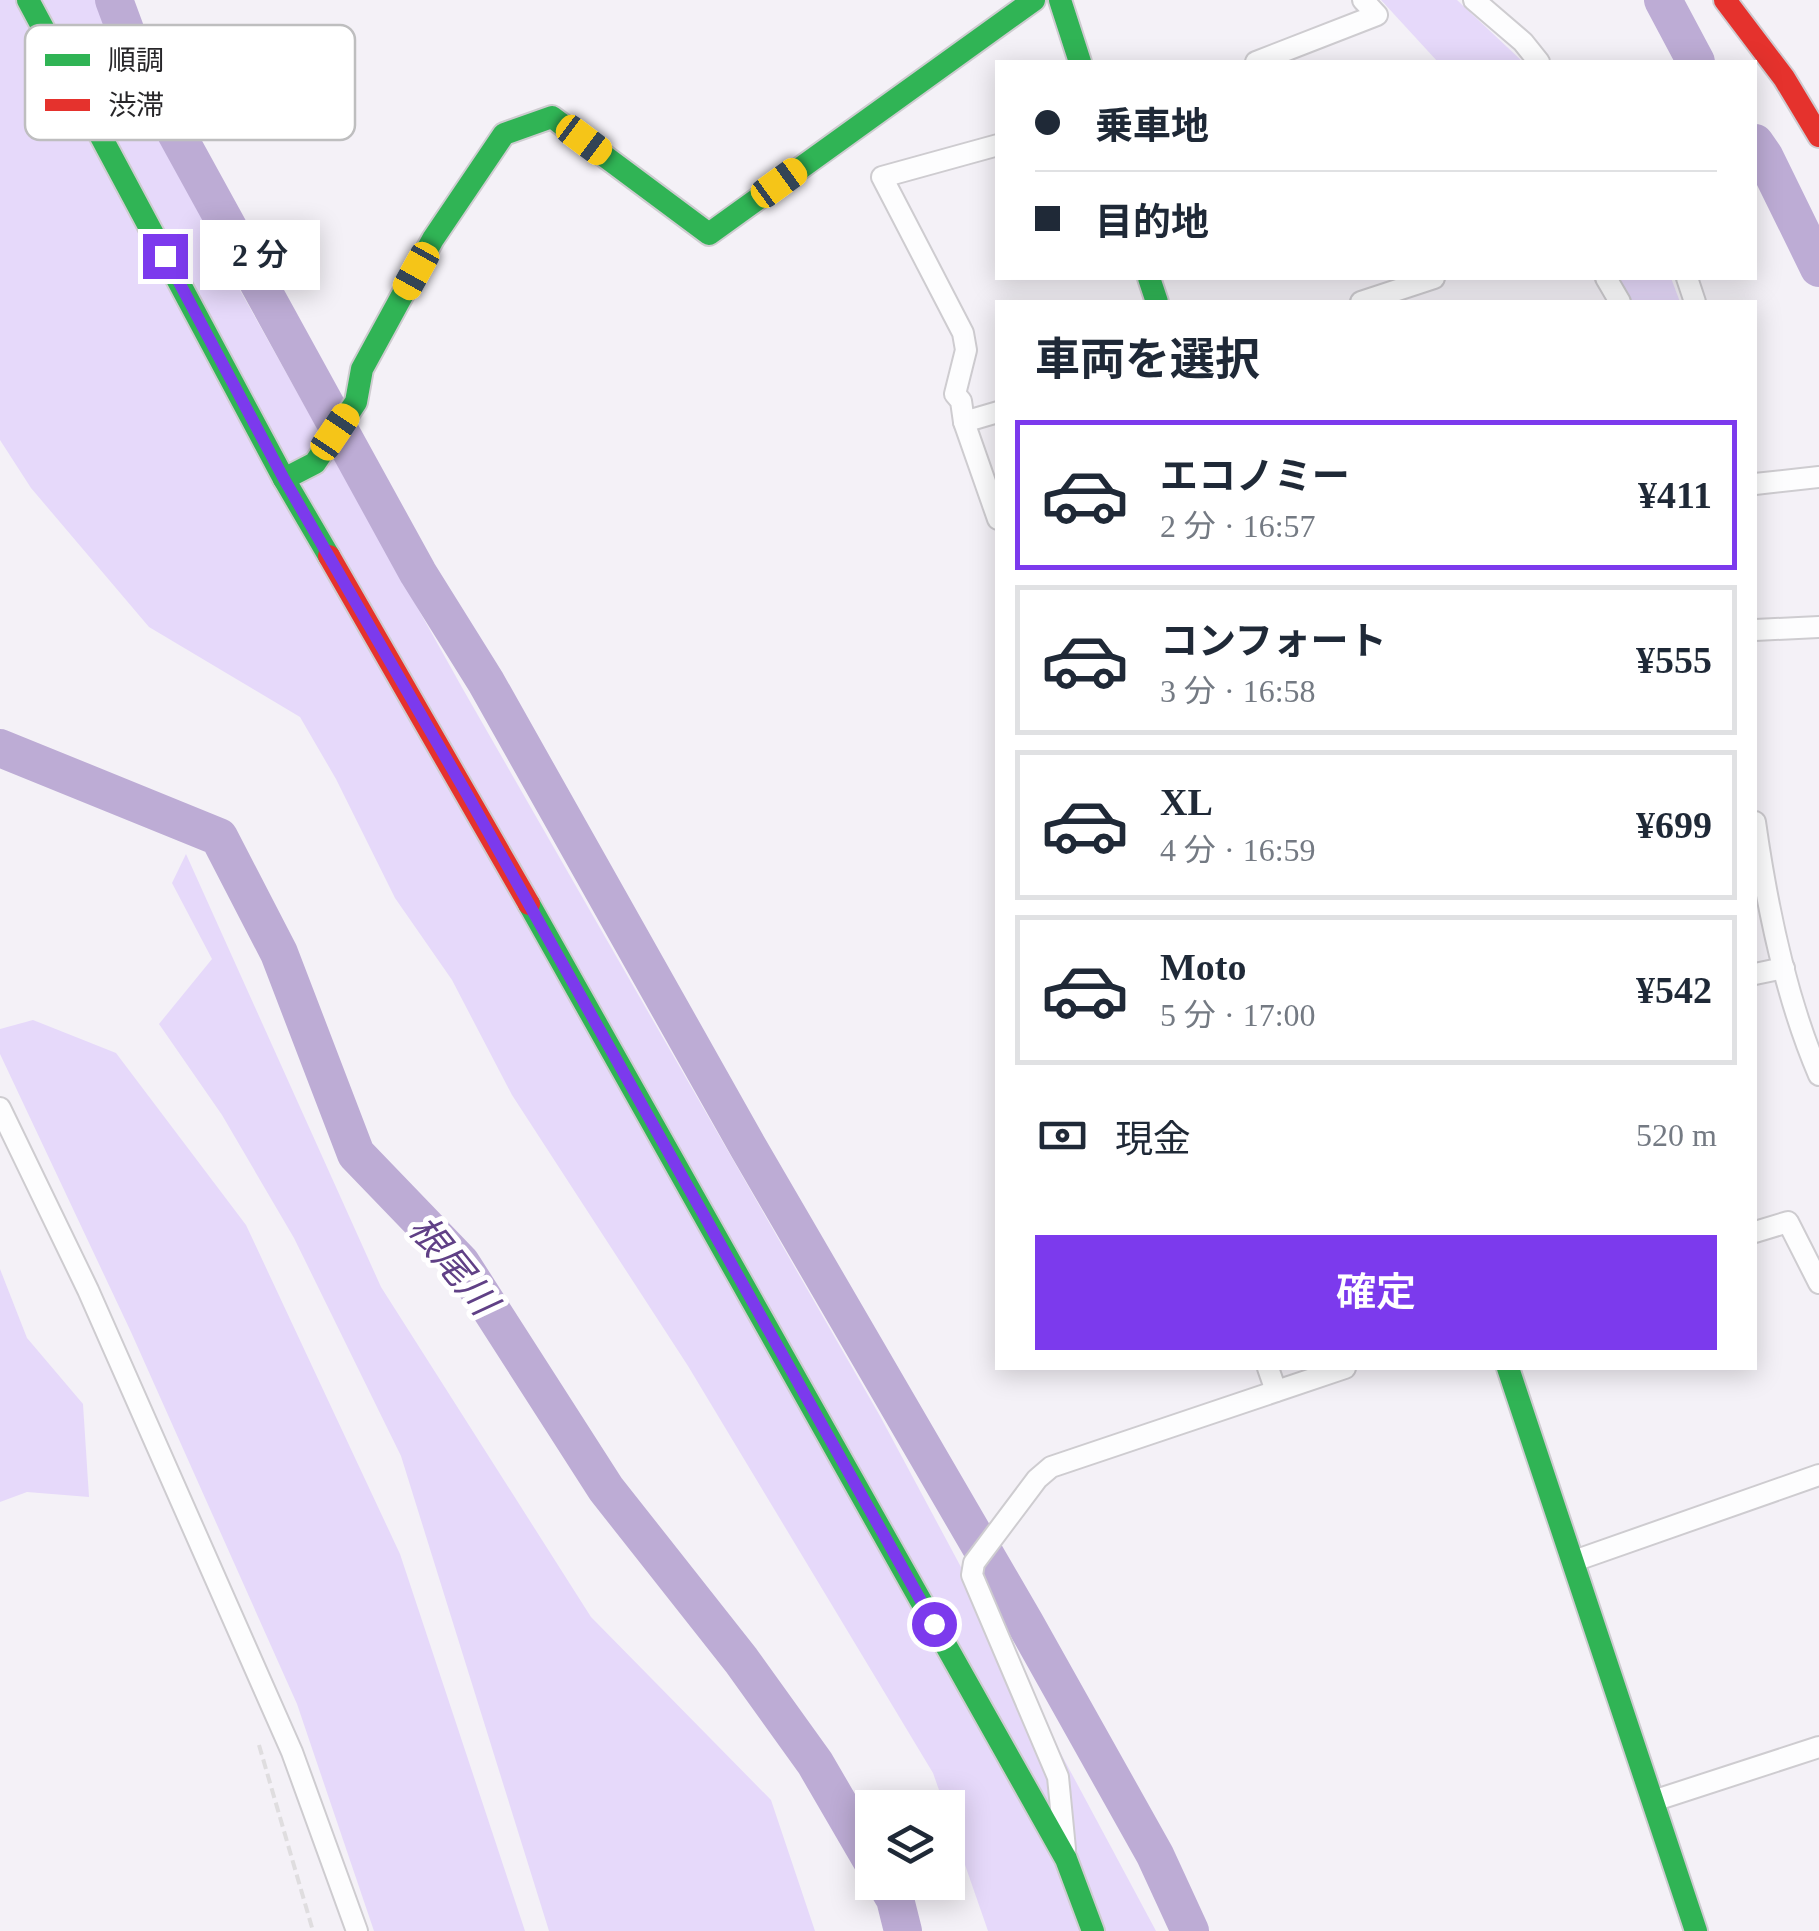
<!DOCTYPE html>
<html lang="ja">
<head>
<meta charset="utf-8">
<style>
	body { margin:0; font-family:"Times New Roman","Noto Sans JP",serif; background:#f6f6f7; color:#1f2937; height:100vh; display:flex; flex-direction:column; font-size:38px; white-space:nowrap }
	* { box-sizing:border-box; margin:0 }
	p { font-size:32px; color:#747a83 }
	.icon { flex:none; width:55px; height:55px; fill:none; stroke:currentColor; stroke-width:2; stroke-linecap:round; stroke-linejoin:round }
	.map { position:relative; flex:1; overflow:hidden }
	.drawer { position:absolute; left:995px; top:300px; width:762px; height:1070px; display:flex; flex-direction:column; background:#fff; border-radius:0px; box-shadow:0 5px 25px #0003 }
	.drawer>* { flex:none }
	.guide { position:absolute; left:995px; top:60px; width:762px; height:220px; border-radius:0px; box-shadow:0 5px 25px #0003; display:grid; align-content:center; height:220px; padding:0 40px; background:#fff }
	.controls { position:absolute; left:855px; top:1790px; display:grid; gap:20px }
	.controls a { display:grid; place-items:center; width:110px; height:110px; border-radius:0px; background:#fff; box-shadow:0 5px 25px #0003; font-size:50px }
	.end { position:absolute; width:45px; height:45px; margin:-22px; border:12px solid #7c3aed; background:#fff; box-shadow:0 0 0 5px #fff }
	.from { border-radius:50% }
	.bubble { position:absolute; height:70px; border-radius:0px; background:#fff; box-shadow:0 5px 25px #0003; font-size:32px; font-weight:600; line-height:70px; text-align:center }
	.car { position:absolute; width:30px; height:60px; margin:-30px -15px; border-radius:12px; box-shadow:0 0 8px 2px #0007; background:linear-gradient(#f5c518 24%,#345 0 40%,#f5c518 0 76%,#345 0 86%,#f5c518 0) }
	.guide b { display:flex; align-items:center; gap:35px; height:95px; font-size:38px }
	.guide b+b { border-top:2px solid #e0e1e3 }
	.guide i { width:25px; height:25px; background:#1f2937 }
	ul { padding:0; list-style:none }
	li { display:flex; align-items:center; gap:30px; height:150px; margin:0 20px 15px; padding:0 20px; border:5px solid #e0e1e3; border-radius:0px }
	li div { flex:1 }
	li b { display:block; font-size:38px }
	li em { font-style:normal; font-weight:600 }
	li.active { border-color:#7c3aed }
	li>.icon { width:90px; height:90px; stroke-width:1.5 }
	h2 { padding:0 40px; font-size:45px; line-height:120px }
	.pay { display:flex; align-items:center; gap:25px; height:110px; padding:0 40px; font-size:38px }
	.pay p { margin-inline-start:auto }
	.primary-button { display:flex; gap:20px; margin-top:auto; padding:20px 40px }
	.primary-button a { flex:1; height:115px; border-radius:0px; background:#7c3aed; color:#fff; font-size:40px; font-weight:600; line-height:115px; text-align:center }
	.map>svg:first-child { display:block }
	.green { fill:#e6d9fa }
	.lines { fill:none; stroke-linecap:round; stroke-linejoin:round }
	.river { stroke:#bdacd5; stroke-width:38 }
	.street-casing { stroke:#ceccd0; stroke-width:24 }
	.fast-casing { stroke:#ceccd0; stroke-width:26 }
	.jam-casing { stroke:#ceccd0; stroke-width:26 }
	.path { stroke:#dfdddf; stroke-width:4; stroke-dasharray:10 5; stroke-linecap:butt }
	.street { stroke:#fdfdfe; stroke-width:20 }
	.fast { stroke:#30b455; stroke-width:22 }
	.jam { stroke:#e5322d; stroke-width:22 }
	.route { stroke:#7c3aed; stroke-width:12 }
	.labels { text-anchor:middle; stroke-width:10; stroke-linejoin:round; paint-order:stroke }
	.water-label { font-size:38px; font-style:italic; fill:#604086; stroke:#fff }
	.key { fill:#fff; stroke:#bebebf; stroke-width:2.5 }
	.key-label { font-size:28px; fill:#272629 }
</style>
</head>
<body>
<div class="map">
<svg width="1819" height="1931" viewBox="0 0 1819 1931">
	<rect width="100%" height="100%" fill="#f4f1f7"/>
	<g class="green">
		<polygon points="0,0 112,0 231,274 464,691 880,1416 1156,1931 988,1931 948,1816 948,1808 945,1807 933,1773 688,1366 512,1095 452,980 395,898 336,779 300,717 149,627 31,488 0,440"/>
		<polygon points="1381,0 1457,0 1523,62 1438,62"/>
		<polygon points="1610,278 1671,278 1680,302 1627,302"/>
		<polygon points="186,854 381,1287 591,1617 771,1800 815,1931 549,1931 401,1456 294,1238 222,1115 159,1024 212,959 172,883"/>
		<polygon points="33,1020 116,1053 246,1225 400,1554 525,1931 374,1931 297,1704 131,1332 0,1054 0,1029"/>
		<polygon points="0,1269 27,1338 83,1404 89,1497 27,1492 0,1502"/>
	</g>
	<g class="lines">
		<g class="river">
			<polyline points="114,0 137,62 418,573 486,682 748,1147 1025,1623 1155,1855 1190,1931"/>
			<polyline points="1663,0 1696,62"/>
			<polyline points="1755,143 1764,156 1819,268"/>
			<polyline points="0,748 219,837 279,953 356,1154 461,1263 606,1489 741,1660 815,1763 872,1861"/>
			<polyline points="885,1882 895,1899 903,1931"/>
		</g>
		<g class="street-casing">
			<g id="street">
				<polyline points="1474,0 1523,42 1539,62"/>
				<polyline points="1256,62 1377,15 1363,0"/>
				<polyline points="998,145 882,177 963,333 966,350 955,394 961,401 964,422 998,519"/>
				<polyline points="1606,278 1620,302"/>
				<polyline points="1687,278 1695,302"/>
				<polyline points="1361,302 1434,278"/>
				<polyline points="964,422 998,412"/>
				<polyline points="1755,484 1819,477"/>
				<polyline points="1755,630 1819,627"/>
				<path d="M1755,822C1767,907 1785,996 1819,1075"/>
				<polyline points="1755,974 1784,968"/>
				<polyline points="0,1108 88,1290 292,1752 357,1931"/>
				<polyline points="1755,1232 1788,1222 1819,1283"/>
				<polyline points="1268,1368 1276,1391"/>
				<polyline points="1574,1561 1819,1475"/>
				<polyline points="1653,1801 1819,1747"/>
				<polyline points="1065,1849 1058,1777 972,1575 974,1563 1037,1479 1051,1467 1345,1368"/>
			</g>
		</g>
		<g class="fast-casing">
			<g id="fast">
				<polyline points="28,0 284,479 329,556"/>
				<polyline points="1060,0 1080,62"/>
				<polyline points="1149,278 1157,302"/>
				<polyline points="284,479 315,463 356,402 362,369 433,239 504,134 552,117 709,234 1034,0"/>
				<polyline points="529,904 1066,1859 1093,1931"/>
				<polyline points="1508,1368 1696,1931"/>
			</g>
		</g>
		<g class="jam-casing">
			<g id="jam">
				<polyline points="1725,0 1784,78 1819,136"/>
				<polyline points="329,556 529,904"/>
			</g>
		</g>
		<polyline class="path" points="259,1745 313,1931"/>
		<use href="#street" class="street"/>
		<use href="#fast" class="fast"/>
		<use href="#jam" class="jam"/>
	</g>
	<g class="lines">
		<polyline class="route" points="165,256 284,479 468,796 934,1624"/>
	</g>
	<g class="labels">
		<g class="water-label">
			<text transform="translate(453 1265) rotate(51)" y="13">根尾川</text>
		</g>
	</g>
	<rect x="25" y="25" width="330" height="115" rx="15" class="key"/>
	<rect x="45" y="54" width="45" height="12" fill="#30b455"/>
	<rect x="45" y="99" width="45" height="12" fill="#e5322d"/>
	<g class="key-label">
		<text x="108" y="70">順調</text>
		<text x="108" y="115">渋滞</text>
	</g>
</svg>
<div class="controls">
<a><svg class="icon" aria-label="layers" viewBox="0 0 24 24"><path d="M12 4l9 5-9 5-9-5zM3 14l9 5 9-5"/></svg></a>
</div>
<i class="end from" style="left:934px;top:1624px"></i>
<i class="end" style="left:165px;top:256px"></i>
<div class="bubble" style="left:200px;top:220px;width:120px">2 分</div>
<i class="car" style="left:584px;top:140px;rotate:127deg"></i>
<i class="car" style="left:779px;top:183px;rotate:54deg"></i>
<i class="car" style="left:416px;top:271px;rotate:209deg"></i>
<i class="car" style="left:335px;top:432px;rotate:34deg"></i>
<div class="guide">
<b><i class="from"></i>乗車地</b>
<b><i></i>目的地</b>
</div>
<section class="drawer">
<h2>車両を選択</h2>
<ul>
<li class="active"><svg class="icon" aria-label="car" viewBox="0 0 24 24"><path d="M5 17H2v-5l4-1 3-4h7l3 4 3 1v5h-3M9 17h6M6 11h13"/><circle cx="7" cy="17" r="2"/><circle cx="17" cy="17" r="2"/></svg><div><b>エコノミー</b><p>2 分 · 16:57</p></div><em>¥411</em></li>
<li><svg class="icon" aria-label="car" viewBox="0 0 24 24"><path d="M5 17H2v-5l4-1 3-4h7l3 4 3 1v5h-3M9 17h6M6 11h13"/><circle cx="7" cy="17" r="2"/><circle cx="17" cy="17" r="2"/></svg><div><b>コンフォート</b><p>3 分 · 16:58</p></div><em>¥555</em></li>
<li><svg class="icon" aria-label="car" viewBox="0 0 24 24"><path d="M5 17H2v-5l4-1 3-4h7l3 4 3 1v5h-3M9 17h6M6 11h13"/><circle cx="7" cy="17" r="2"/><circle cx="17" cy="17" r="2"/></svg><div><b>XL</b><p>4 分 · 16:59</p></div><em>¥699</em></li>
<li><svg class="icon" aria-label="car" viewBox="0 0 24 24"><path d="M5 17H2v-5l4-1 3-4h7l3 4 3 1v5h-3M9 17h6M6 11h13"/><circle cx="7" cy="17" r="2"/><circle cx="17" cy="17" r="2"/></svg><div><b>Moto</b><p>5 分 · 17:00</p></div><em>¥542</em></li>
</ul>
<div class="pay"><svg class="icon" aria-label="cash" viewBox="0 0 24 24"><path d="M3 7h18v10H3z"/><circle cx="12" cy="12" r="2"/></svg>現金<p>520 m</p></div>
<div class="primary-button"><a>確定</a></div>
</section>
</div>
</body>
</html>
